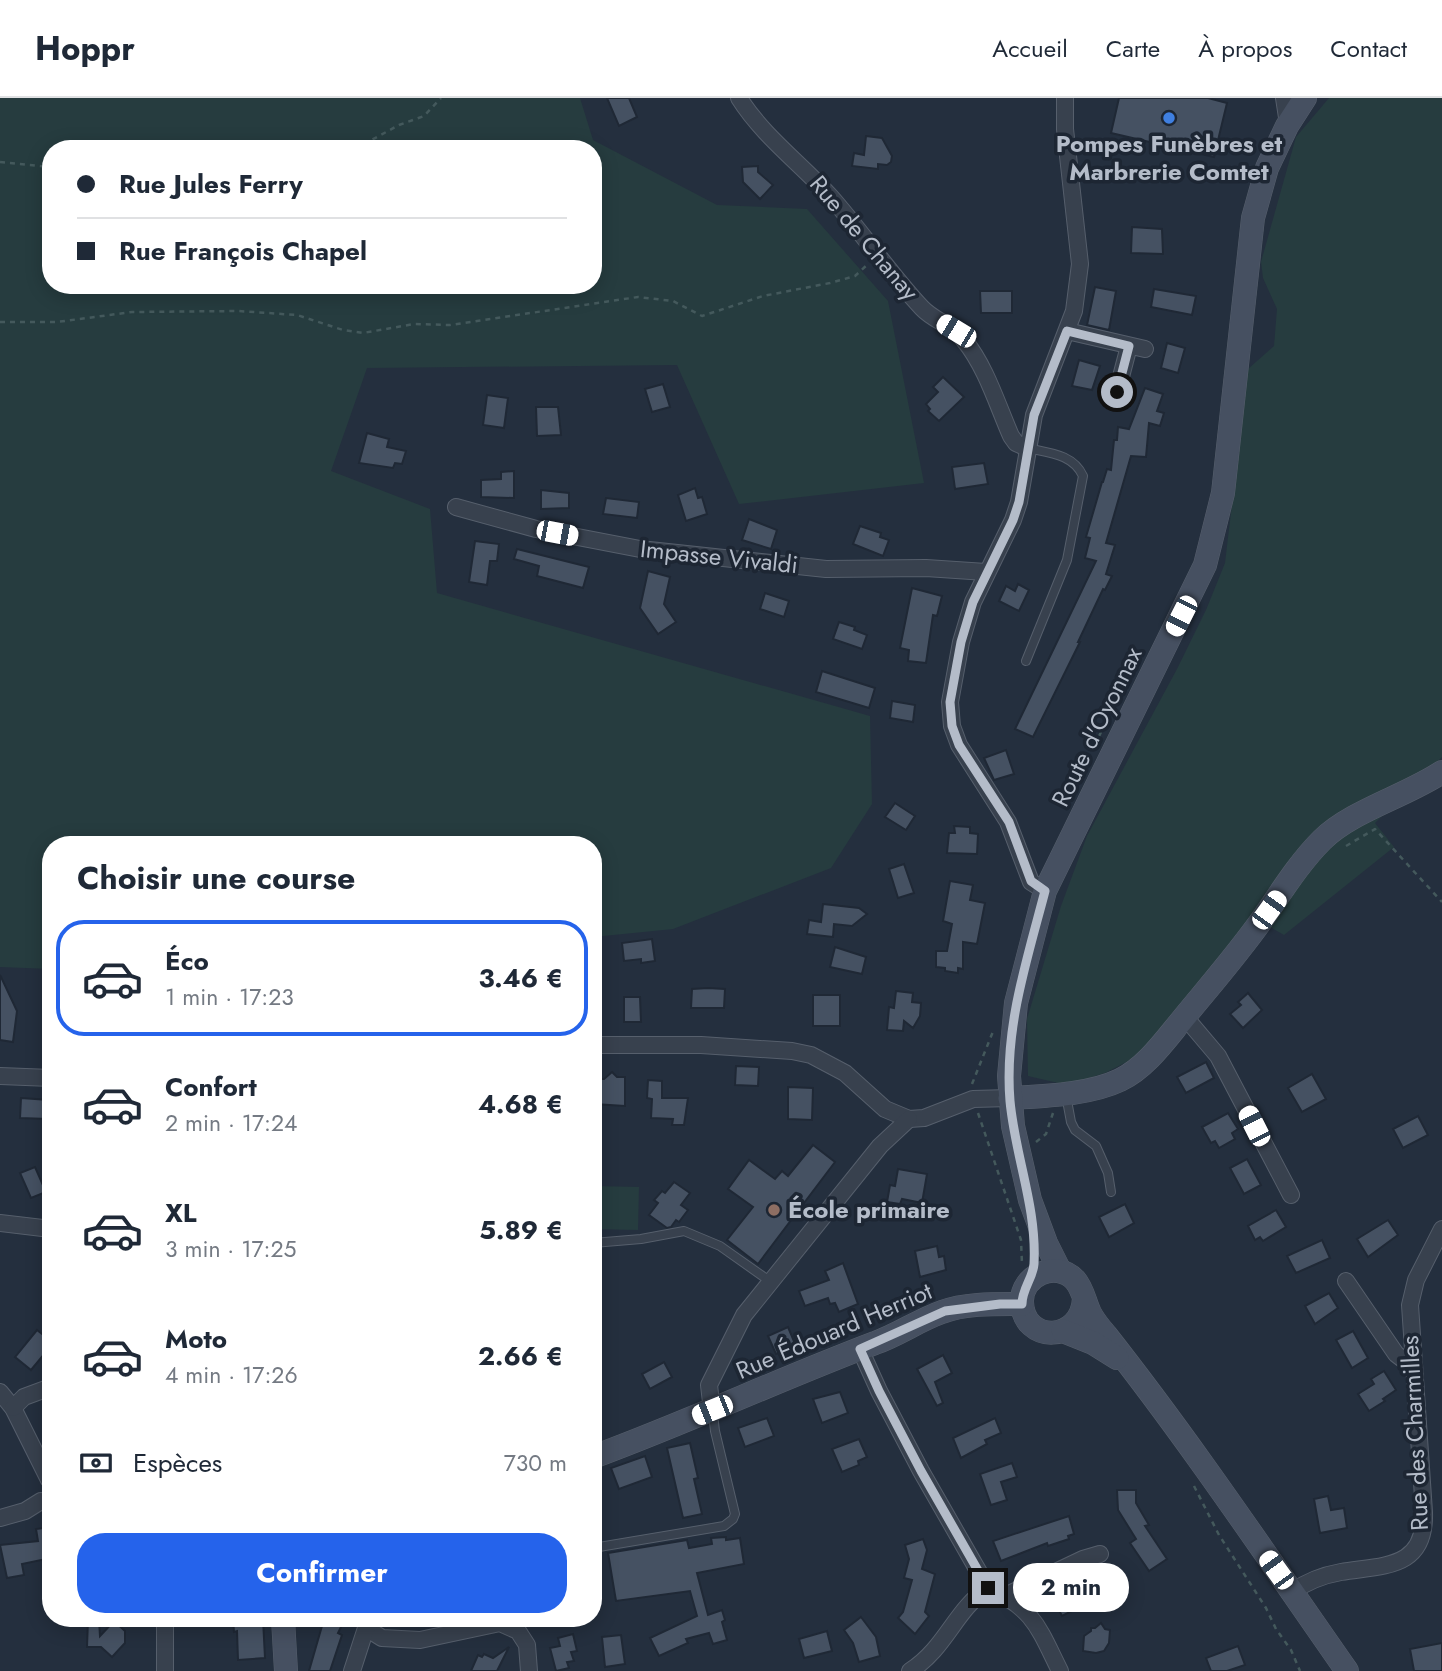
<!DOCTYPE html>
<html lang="fr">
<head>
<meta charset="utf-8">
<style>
	body { margin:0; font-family:Jost,sans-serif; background:#f2f2f3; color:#1f2937; height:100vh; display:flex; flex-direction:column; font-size:26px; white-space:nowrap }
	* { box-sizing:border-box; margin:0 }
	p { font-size:23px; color:#747a83 }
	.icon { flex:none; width:38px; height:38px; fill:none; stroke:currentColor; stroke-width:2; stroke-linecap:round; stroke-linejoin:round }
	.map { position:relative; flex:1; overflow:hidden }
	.panel { position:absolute; left:42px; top:738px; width:560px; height:791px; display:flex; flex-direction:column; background:#fff; border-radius:28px; box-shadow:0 4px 18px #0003 }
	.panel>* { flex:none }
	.hud { position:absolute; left:42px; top:42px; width:560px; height:154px; border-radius:28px; box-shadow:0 4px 18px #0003; display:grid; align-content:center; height:154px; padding:0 35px; background:#fff }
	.end { position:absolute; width:32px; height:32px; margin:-16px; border:9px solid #b4bcc9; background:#111; box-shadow:0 0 0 4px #111 }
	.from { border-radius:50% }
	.bubble { position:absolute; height:49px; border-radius:24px; background:#fff; box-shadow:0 4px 18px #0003; font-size:23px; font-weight:700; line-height:49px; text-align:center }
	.car { position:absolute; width:21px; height:42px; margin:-21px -10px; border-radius:9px; box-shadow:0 0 5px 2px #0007; background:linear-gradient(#fff 24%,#345 0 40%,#fff 0 76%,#345 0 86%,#fff 0) }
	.hud b { display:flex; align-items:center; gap:24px; height:66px; font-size:26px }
	.hud b+b { border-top:2px solid #e0e1e3 }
	.hud i { width:18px; height:18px; background:#1f2937 }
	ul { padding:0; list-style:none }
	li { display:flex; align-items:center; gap:21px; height:116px; margin:0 14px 10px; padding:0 21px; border:4px solid transparent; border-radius:28px }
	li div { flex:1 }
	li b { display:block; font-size:26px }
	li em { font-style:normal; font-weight:700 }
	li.selected { border-color:#2563eb }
	li>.icon { width:63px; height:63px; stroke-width:1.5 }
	h2 { padding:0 35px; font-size:32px; line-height:84px }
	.pay { display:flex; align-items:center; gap:18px; height:77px; padding:0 35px; font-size:26px }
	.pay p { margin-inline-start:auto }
	.primary-button { display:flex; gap:14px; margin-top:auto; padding:14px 35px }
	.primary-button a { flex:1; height:80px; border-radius:28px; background:#2563eb; color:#fff; font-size:28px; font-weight:700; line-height:80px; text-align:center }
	header { display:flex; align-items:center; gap:42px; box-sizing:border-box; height:98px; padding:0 35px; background:#fff; border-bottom:2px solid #e0e1e3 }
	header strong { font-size:33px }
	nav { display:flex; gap:38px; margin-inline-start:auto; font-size:24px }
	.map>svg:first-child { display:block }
	.green { fill:#263c3f; fill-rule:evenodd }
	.building { fill:#455162; stroke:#1f2835; stroke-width:2 }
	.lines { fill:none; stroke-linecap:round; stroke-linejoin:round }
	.lane-casing { stroke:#565f6c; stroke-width:10 }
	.street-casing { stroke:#565f6c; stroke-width:18 }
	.secondary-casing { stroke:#565f6c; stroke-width:24 }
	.path { stroke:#44595c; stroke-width:2.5; stroke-dasharray:5 5; stroke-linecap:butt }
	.lane { stroke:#38414e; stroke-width:8 }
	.street { stroke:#38414e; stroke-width:16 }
	.secondary { stroke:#465061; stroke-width:23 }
	.route { stroke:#b4bcc9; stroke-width:9 }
	.shop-dot { fill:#3f7fe0; stroke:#1d2633; stroke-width:2.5 }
	.education-dot { fill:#8d6e63; stroke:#1d2633; stroke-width:2.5 }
	.labels { text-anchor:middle; stroke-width:7; stroke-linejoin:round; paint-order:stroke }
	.poi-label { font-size:24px; font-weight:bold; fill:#b4bcc9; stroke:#1d2633 }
	.street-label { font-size:24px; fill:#b4bcc9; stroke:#1d2633 }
</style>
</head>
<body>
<header>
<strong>Hoppr</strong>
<nav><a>Accueil</a><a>Carte</a><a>À propos</a><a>Contact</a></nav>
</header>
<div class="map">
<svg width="1442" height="1573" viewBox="0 0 1442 1573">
	<rect width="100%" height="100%" fill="#242f3e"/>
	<g class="green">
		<path d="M0,0H580L593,42L717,107L807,111L888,203L924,385L739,406L677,267L367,270L331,373L430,411L437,495L870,618L872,706L831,770L673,831L593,839V747H51V871L0,869ZM51,51H593V187H51Z"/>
		<polygon points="1329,0 1442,0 1442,659 1375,725 1394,749 1284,837 1258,822 1144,955 1105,975 1067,987 1028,978 1027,921 1061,808 1087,738 1177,571 1206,512 1225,465 1248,271 1274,248 1277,211 1263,180 1261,164 1296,39"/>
		<polygon points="593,1088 639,1089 638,1132 593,1131"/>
	</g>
	<g class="building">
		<polygon points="607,0 629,0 637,19 619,28"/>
		<polygon points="1119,0 1208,0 1227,5 1214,59 1111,35"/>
		<polygon points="866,38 882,40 892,58 891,64 887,67 878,66 878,71 852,68 854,55 864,57"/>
		<polygon points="758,68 758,74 773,87 760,101 743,84 742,69"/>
		<polygon points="1132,129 1162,131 1163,156 1131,155"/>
		<polygon points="1095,189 1116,193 1109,232 1087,227"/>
		<polygon points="1154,191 1196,198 1192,217 1151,209"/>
		<polygon points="980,193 1012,193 1012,215 981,215"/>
		<polygon points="1167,245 1185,250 1178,275 1161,270"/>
		<polygon points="1079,262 1100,268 1092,292 1072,288"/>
		<polygon points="943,279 964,299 939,323 928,313 930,311 926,306 938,294 933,289"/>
		<polygon points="663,286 670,309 652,314 645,291"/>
		<polygon points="1145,290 1163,296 1157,313 1164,315 1160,328 1149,325 1146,359 1131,358 1106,445 1115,447 1106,476 1112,478 1105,492 1103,491 1078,544 1080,544 1033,639 1015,631 1096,463 1085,460 1090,440 1086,439 1102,384 1103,384 1107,371 1111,372 1114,342 1117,342 1118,329 1129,331"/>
		<polygon points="487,297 508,300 504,330 483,327"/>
		<polygon points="536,309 558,309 561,337 537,338"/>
		<polygon points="367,335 389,341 387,349 406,353 402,366 395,365 393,370 359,365"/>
		<polygon points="984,365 988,386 955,391 952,369"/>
		<polygon points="514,373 514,400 481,399 481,382 501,381 501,374"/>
		<polygon points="695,390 698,400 702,399 707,416 686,423 678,397"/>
		<polygon points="541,392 569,395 569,410 541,411"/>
		<polygon points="606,400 639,404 637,420 603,416"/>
		<polygon points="749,421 777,432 771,451 742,442"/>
		<polygon points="860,428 881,435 880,439 889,442 883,458 853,446"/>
		<polygon points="475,443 499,446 497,463 490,463 487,487 469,484"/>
		<polygon points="517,451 589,469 583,490 537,478 539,468 514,461"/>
		<polygon points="648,473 670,479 664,506 676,524 658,536 640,510"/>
		<polygon points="1018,486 1029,492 1019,513 999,503 1006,488 1015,493"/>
		<polygon points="912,490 942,498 937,518 933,517 926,565 908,563 909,552 900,550"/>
		<polygon points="765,495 789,503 784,519 760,511"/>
		<polygon points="839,524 855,529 854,532 867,537 862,551 833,541"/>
		<polygon points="822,573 875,590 869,610 816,594"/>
		<polygon points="892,603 915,607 913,624 890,620"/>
		<polygon points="1006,652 1014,676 994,682 984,660"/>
		<polygon points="895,705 915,718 906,732 885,719"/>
		<polygon points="954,728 970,729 970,735 978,736 977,756 947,755 949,735 955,735"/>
		<polygon points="904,766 914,795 898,800 889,771"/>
		<polygon points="950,783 973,787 970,802 985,805 977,846 963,844 963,871 958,870 958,875 945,873 945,870 936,869 936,853 947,853 952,826 943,823"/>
		<polygon points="823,806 859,810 867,816 852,828 834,826 833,839 807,836 809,822 821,824"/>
		<polygon points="652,841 655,863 641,865 641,861 624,863 622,845"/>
		<polygon points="835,849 866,859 862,876 830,869"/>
		<polygon points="0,877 17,913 13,944 0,942"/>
		<polygon points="708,890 725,891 724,910 691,910 692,891"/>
		<polygon points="896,893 913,895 912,904 921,905 920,918 913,930 904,923 903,933 887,932 889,909 894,910"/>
		<polygon points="1248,895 1262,912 1243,930 1230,916 1241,907 1238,904"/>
		<rect x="813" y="897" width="27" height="31"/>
		<polygon points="624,899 640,899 641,924 624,924"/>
		<polygon points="1206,964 1214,980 1186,995 1177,979"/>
		<polygon points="736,968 759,969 758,988 735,987"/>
		<polygon points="612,974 617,979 625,979 625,1008 594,1006 593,984 600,984 600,981 604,981"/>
		<polygon points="1312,976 1326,1001 1302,1014 1288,990"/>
		<polygon points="648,982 662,983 662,1000 688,1000 684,1027 672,1027 673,1021 651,1020 652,1001 647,1000"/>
		<polygon points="788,989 813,990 812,1022 788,1021"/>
		<polygon points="21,1000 49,1002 48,1021 20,1020"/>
		<polygon points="1228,1015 1238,1031 1232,1035 1235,1041 1219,1050 1215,1043 1211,1045 1202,1029"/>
		<polygon points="1418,1018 1428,1037 1403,1050 1393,1031"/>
		<polygon points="813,1047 835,1064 758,1166 727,1142 753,1109 728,1091 749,1062 775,1081 782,1073 788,1078"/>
		<polygon points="1247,1061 1261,1087 1244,1096 1230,1070"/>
		<polygon points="35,1069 46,1094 31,1100 20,1075"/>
		<polygon points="898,1071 927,1076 922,1105 902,1101 900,1106 887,1104 890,1087 895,1088"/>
		<polygon points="674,1084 690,1095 681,1107 688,1112 679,1124 676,1122 671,1129 667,1130 649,1117 658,1105 654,1102 662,1093 665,1095"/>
		<polygon points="1125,1106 1134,1125 1109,1139 1099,1119"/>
		<polygon points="1276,1112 1286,1129 1263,1143 1260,1139 1255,1142 1248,1128"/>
		<polygon points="1388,1122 1398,1137 1368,1159 1357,1141"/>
		<polygon points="1322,1142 1330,1160 1296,1175 1287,1158"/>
		<polygon points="937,1148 939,1159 944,1158 946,1172 920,1179 915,1153"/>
		<polygon points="843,1165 858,1206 839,1214 835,1205 830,1206 828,1200 805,1208 799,1193 829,1182 825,1173"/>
		<polygon points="1329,1195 1338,1210 1315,1226 1305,1208"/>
		<polygon points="788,1229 796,1248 776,1256 768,1238"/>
		<polygon points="37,1232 51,1243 51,1248 31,1272 15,1259"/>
		<polygon points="1353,1233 1368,1260 1352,1270 1336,1242"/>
		<polygon points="943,1257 952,1275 935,1284 943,1305 937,1308 917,1271"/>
		<polygon points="664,1264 672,1279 650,1291 642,1276"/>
		<polygon points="1384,1273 1396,1292 1383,1301 1385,1303 1369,1313 1358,1296 1374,1286 1371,1281"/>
		<polygon points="840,1294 848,1315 822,1325 813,1301"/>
		<polygon points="767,1320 774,1338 745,1349 738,1330"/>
		<polygon points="995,1320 1001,1335 985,1342 987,1346 961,1360 953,1340"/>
		<polygon points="859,1341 867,1359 858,1363 859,1367 842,1374 832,1351"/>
		<polygon points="690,1345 698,1380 694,1381 702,1416 683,1420 667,1350"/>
		<polygon points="645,1358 652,1379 619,1391 611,1370"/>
		<polygon points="1012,1365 1017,1379 1001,1384 1007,1402 991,1407 980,1376"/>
		<polygon points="1117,1392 1136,1392 1136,1405 1149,1427 1145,1428 1167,1461 1149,1473 1130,1445 1136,1441 1118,1412"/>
		<polygon points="1328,1398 1331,1412 1344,1410 1347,1430 1320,1435 1314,1401"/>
		<polygon points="1069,1418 1074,1436 1068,1438 1069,1441 1048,1448 1047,1445 1001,1463 993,1443"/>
		<polygon points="51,1429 51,1460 22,1466 24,1477 7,1480 0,1447 38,1443 36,1431"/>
		<polygon points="726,1439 726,1442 740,1440 744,1466 697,1475 708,1517 722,1512 725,1522 722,1524 727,1542 713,1546 709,1535 686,1541 688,1545 659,1558 650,1540 697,1518 690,1493 616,1503 608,1455 687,1442 689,1450 712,1446 711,1440"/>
		<polygon points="923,1441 927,1452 922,1471 935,1476 925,1514 929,1518 915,1536 898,1520 903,1514 912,1482 904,1480 909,1461 905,1447"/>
		<polygon points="1084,1482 1092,1503 1062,1518 1052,1499"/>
		<polygon points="861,1519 876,1539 880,1558 859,1564 853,1545 844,1532"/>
		<polygon points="88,1521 99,1521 100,1538 114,1523 125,1533 125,1545 112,1559 101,1549 87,1549"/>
		<polygon points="233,1521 263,1521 265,1560 238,1562 237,1533 234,1534"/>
		<polygon points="324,1521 345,1521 338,1535 342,1537 330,1573 309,1573"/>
		<polygon points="1101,1525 1105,1531 1110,1532 1109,1545 1104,1553 1096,1555 1083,1553 1084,1538 1091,1533 1091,1530 1095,1530"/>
		<polygon points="827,1533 832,1553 804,1560 799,1541"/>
		<polygon points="573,1536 577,1553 571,1554 574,1563 567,1564 569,1570 556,1573 550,1550 560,1548 558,1540"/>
		<polygon points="621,1537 625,1566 605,1569 602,1539"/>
		<polygon points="1442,1545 1442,1573 1414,1573 1410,1551"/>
		<polygon points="1238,1548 1245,1567 1227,1573 1211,1573 1206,1560"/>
		<polygon points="509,1549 497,1573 471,1573 478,1557 482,1559 484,1556 493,1560"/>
	</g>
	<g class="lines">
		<g class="lane-casing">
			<g id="lane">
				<path d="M1026,563L1067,462L1083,378C1073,356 1049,355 1027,350"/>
				<polyline points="1066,997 1071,1024 1075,1032 1096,1048 1108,1075 1111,1094"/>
				<polyline points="593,1145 641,1141 684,1133 720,1148 771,1184"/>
				<polyline points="593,1450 724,1428 733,1421 735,1416 715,1333 713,1316"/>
			</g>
		</g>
		<g class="street-casing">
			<g id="street">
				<path d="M739,0C763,38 800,65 830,98C862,134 889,175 922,210C934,223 953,227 964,242C986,269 997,306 1011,338L1016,345L1027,350"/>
				<polyline points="1284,0 1288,26"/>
				<polyline points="1067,233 1145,251"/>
				<polyline points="1117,294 1129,248"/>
				<polyline points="456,409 536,431 640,451 826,471 926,470 986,474"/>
				<polyline points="1045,793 1031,784 1008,724 959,647 952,628 950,604 961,544 973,504 1013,422 1019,404 1034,317 1074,213 1080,166 1065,31 1065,0"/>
				<polyline points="1185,919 1218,958 1291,1097"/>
				<polyline points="593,947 701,947 792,953 811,957 845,975 885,1011 909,1021 924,1020 973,1001 1010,1000"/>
				<polyline points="0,978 51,980"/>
				<polyline points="0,1125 51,1131"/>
				<polyline points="1346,1183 1396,1256 1413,1269"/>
				<path d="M860,1251L879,1293L921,1373L988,1490C1034,1510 1039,1531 1060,1573"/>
				<polyline points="0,1294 13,1310 49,1382"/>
				<polyline points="13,1310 24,1299 51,1289"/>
				<polyline points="712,1313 709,1287 744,1217 880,1048 909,1021"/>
				<polyline points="0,1420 25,1413 41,1403"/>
				<path d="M1292,1494C1306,1484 1324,1477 1341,1474C1384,1467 1426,1471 1424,1414L1410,1207L1416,1182L1442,1131"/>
				<polyline points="1005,1498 1083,1461 1100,1456"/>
				<polyline points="165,1521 165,1573"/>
				<polyline points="366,1530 382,1540 420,1542 500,1525 518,1533 527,1547 529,1573"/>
				<polyline points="352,1573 366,1530 373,1521"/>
				<path d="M910,1573C946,1550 955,1512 988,1490"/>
			</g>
		</g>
		<g class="secondary-casing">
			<g id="secondary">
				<path d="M1010,1000C1043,998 1089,997 1120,982C1145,970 1163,945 1181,923C1208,890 1236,858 1261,823C1280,796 1298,766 1322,742C1351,713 1406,698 1442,674"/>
				<polyline points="1060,1173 1046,1145 1030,1102 1013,1028 1009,978 1016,905 1045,793 1205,467 1223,395 1253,120 1267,70 1287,28 1305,0"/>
				<path d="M1084,1200C1082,1245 1023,1246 1022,1204C1021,1177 1056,1162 1075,1182C1083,1191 1085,1205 1090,1215C1094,1223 1100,1230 1106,1237C1191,1345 1268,1460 1347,1573"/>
				<polyline points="1063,1233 1093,1245 1117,1260"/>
				<path d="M593,1359C688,1324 780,1281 875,1245C898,1237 919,1222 942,1214C966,1205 997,1206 1022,1206"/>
				<polyline points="283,1521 286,1573"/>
			</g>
		</g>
		<g class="path">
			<polyline points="355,51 399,27 424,18 441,0"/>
			<polyline points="0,64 51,69"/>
			<polyline points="0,224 57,224 132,214 238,213 297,217 343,232 363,235 414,226 450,227 638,199 673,203 702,218 763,198 830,185 855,178 868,166"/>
			<polyline points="1095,647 1101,634"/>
			<polyline points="1346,748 1375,731 1442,804"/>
			<polyline points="972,986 994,931"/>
			<polyline points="978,1015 1021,1142 1022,1166"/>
			<polyline points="1036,1044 1046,1036 1053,1015"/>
			<polyline points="1194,1388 1219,1437 1266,1510 1276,1531 1291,1552 1300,1573"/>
		</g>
		<use href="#lane" class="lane"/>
		<use href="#street" class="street"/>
		<use href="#secondary" class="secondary"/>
	</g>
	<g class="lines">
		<path class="route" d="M988,1490L921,1373L879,1293L860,1251L945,1213L1000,1206H1022C1022,1191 1033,1180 1034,1166C1037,1109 1015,1058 1010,1003C1004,930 1027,862 1045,793L1031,783L1009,724L959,647L952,628L950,604L961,544L973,504L1013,422L1019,404L1034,317L1067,233L1129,248L1117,294"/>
	</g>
	<circle class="shop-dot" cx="1169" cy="20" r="7"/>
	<circle class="education-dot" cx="774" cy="1112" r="7"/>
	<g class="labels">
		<g class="poi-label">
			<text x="1169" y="54">Pompes Funèbres et<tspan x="1169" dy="28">Marbrerie Comtet</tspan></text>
			<text x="788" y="1120" text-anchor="start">École primaire</text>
		</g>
		<g class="street-label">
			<text transform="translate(864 140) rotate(50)" y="8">Rue de Chanay</text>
			<text transform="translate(719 459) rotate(6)" y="8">Impasse Vivaldi</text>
			<text transform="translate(1097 629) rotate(-64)" y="8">Route d'Oyonnax</text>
			<text transform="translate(834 1233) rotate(-23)" y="8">Rue Édouard Herriot</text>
			<text transform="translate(1415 1335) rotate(-93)" y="8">Rue des Charmilles</text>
		</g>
	</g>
</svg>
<i class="end from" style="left:1117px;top:294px"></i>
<i class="end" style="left:988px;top:1490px"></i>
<div class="bubble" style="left:1013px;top:1465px;width:116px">2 min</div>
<i class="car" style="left:956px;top:233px;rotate:301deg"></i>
<i class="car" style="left:557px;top:435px;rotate:101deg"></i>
<i class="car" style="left:1181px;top:518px;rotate:207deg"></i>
<i class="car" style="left:1269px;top:812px;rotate:36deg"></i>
<i class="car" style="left:1254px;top:1028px;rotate:333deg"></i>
<i class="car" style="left:712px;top:1312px;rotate:248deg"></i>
<i class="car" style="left:1276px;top:1472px;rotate:324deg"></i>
<div class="hud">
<b><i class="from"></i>Rue Jules Ferry</b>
<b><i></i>Rue François Chapel</b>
</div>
<section class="panel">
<h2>Choisir une course</h2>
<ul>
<li class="selected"><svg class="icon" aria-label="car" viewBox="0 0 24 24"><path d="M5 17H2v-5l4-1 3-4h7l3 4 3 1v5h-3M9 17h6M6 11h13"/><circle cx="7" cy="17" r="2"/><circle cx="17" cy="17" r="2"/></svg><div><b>Éco</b><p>1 min · 17:23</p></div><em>3.46 €</em></li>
<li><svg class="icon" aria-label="car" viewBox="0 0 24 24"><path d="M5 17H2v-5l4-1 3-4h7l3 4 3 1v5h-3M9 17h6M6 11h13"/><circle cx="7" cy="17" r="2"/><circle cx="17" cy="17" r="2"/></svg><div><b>Confort</b><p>2 min · 17:24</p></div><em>4.68 €</em></li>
<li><svg class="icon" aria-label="car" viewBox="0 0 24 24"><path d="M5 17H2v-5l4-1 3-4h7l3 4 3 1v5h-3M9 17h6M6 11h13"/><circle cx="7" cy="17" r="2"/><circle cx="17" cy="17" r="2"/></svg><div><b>XL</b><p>3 min · 17:25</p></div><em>5.89 €</em></li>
<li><svg class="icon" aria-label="car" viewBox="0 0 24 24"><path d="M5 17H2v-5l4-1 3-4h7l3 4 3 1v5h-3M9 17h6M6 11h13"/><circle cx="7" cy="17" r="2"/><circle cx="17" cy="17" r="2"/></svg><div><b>Moto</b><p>4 min · 17:26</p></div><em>2.66 €</em></li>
</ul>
<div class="pay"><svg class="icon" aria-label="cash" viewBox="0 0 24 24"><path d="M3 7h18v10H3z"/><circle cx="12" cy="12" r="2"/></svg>Espèces<p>730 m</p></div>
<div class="primary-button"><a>Confirmer</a></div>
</section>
</div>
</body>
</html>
